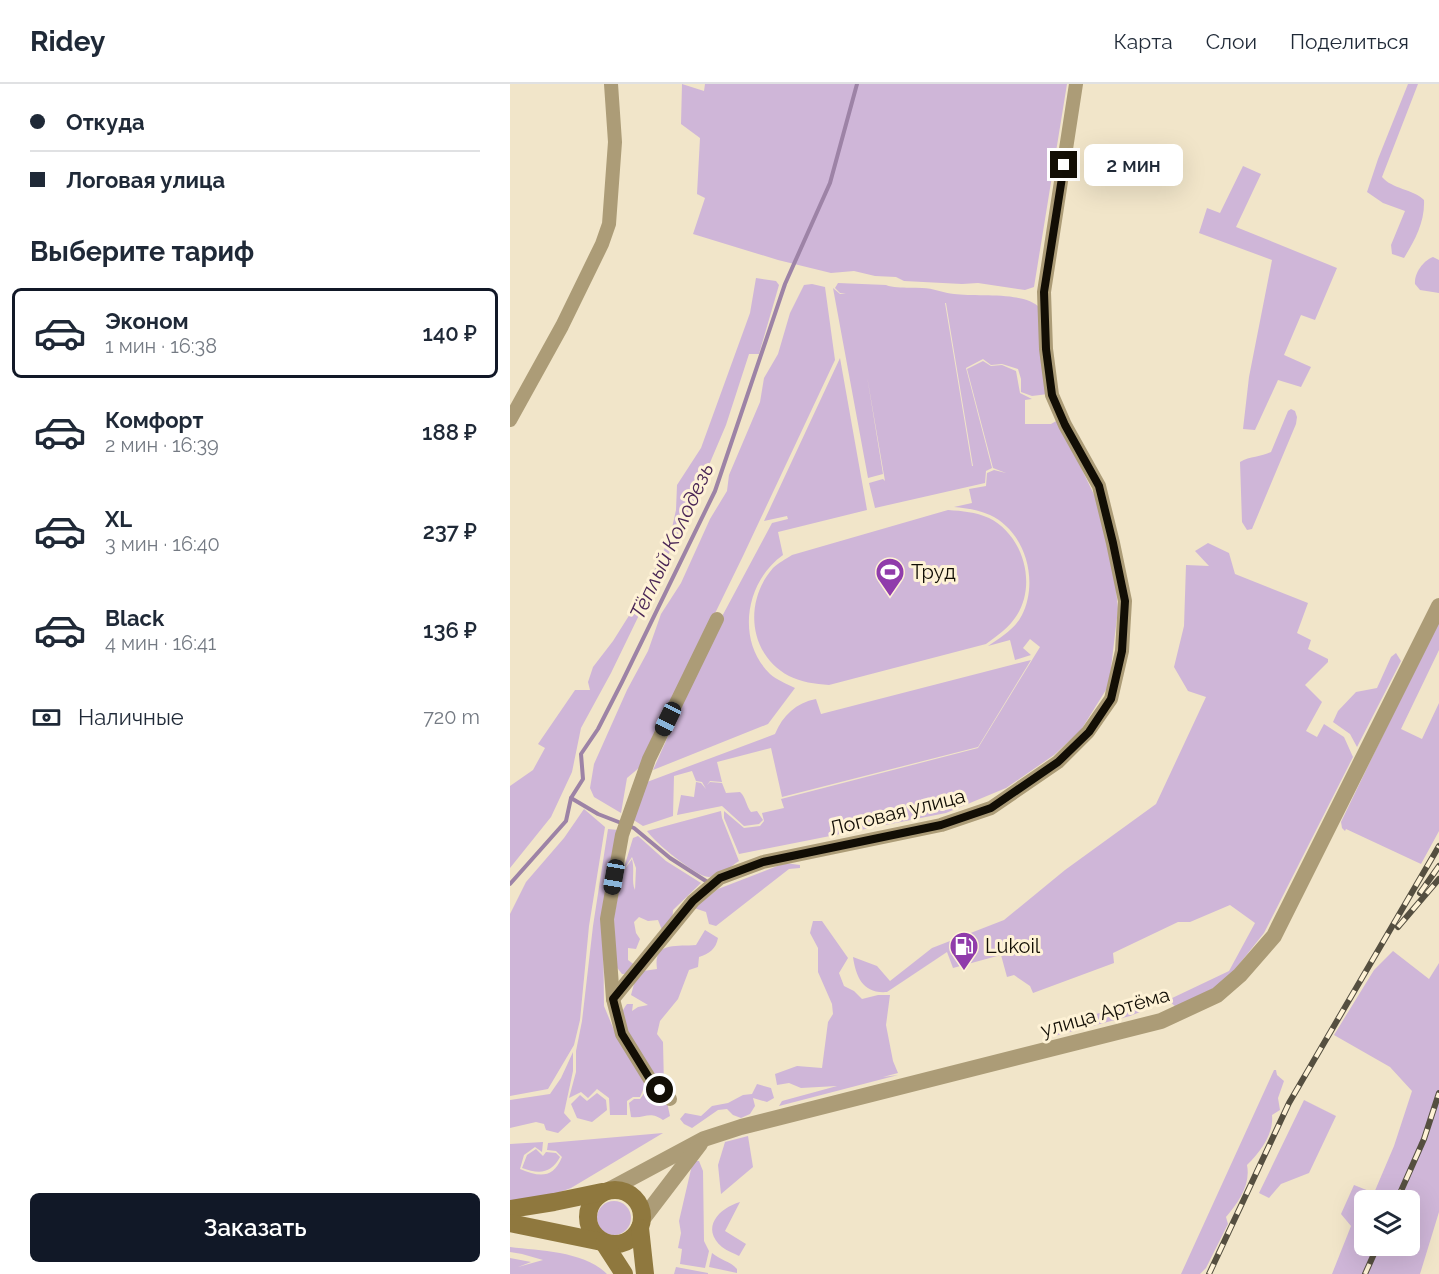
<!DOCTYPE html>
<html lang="ru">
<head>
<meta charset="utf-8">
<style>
	body { margin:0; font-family:Raleway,sans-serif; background:#f6f6f7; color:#1f2937; height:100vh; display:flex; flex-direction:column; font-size:22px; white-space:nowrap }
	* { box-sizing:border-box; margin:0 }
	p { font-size:20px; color:#747a83 }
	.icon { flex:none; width:33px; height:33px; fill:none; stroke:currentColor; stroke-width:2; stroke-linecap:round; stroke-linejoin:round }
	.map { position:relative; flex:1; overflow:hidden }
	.sheet { display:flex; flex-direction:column; background:#fff; width:510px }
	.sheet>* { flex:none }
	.top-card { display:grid; align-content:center; height:132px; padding:0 30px; background:#fff }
	.controls { position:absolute; left:844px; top:1106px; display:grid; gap:12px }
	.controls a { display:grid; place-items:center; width:66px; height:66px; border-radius:9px; background:#fff; box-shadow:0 6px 24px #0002; font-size:30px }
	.end { position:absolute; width:27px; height:27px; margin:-14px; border:8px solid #120e05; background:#fff; box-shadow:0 0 0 3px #fff }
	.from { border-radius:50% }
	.bubble { position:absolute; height:42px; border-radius:9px; background:#fff; box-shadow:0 6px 24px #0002; font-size:20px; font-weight:600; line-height:42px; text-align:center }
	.car { position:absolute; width:18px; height:36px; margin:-18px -9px; border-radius:8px; box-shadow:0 0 4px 2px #0007; background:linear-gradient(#222 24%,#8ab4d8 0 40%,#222 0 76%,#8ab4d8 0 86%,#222 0) }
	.top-card b { display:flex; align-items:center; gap:21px; height:57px; font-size:22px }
	.top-card b+b { border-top:2px solid #e0e1e3 }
	.top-card i { width:15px; height:15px; background:#1f2937 }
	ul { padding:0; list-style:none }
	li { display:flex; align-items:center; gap:18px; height:90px; margin:0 12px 9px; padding:0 18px; border:3px solid transparent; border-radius:9px }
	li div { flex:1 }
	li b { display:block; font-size:22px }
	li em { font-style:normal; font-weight:600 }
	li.on { border-color:#111827 }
	li>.icon { width:54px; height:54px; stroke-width:1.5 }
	h2 { padding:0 30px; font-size:27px; line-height:72px }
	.pay { display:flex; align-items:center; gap:15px; height:66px; padding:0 30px; font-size:22px }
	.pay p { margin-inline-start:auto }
	.button { display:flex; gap:12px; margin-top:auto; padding:12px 30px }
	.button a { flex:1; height:69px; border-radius:9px; background:#111827; color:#fff; font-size:24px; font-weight:600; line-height:69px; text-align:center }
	header { display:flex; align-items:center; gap:36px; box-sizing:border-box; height:84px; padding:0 30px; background:#fff; border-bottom:2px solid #e0e1e3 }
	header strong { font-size:28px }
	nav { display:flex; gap:33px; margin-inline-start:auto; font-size:21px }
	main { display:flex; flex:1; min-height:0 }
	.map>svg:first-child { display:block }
	.green { fill:#cfb6d8; fill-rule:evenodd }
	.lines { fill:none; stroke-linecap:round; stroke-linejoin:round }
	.stream { stroke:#9d83a6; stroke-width:4 }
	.minor { stroke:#ac9c77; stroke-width:14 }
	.tertiary { stroke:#ac9c77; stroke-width:16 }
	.secondary { stroke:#8f783e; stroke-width:18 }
	.rail-casing { stroke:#554f40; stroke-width:6 }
	.rail { stroke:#fef2d6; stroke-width:4; stroke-dasharray:11; stroke-linecap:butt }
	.route { stroke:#120e05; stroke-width:8 }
	.labels { text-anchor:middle; stroke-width:6; stroke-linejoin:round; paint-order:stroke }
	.poi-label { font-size:20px; fill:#120e05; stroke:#fef2d6; text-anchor:start }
	.street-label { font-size:20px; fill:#120e05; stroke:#fef2d6 }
	.water-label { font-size:21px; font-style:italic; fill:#4a2656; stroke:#fef2d6 }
</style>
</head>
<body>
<header>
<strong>Ridey</strong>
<nav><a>Карта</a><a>Слои</a><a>Поделиться</a></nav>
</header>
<main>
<section class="sheet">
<div class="top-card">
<b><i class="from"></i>Откуда</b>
<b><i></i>Логовая улица</b>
</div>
<h2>Выберите тариф</h2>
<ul>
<li class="on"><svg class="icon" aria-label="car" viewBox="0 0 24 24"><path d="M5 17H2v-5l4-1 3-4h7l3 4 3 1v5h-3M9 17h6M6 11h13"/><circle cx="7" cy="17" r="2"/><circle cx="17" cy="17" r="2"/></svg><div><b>Эконом</b><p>1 мин · 16:38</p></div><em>140 ₽</em></li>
<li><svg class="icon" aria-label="car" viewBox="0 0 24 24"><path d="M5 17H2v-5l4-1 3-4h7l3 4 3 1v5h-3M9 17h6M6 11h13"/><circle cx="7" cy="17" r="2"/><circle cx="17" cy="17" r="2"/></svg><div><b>Комфорт</b><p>2 мин · 16:39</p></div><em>188 ₽</em></li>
<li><svg class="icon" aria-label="car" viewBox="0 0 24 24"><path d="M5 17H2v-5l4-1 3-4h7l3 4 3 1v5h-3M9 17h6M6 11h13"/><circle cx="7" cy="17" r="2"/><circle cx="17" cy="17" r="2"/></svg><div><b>XL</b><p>3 мин · 16:40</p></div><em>237 ₽</em></li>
<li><svg class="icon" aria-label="car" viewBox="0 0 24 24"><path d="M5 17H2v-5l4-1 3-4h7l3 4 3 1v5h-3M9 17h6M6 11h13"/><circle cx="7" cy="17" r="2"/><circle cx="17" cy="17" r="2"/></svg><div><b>Black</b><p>4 мин · 16:41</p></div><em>136 ₽</em></li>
</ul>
<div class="pay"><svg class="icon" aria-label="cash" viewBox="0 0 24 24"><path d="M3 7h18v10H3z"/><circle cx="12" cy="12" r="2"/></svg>Наличные<p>720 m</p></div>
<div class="button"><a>Заказать</a></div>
</section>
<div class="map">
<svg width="929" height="1190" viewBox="0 0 929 1190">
	<rect width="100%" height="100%" fill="#f1e5c9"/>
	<g class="green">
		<polygon points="172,0 194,7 195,0 557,0 524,203 515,206 468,199 452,200 394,197 386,193 365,192 344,187 321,189 268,176 183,150 195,114 187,110 190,54 171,40"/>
		<path d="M898,0H908L872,93C882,105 903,105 914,116C915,138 905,156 894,174L882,170L881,161L895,127L873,119L857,108L868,75Z"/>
		<polygon points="733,82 751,90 726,143 827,184 805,236 791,231 774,271 801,283 791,303 768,296 745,346 733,345 739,293 762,176 689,149 697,124 710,129"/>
		<path d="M923,173L929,176V209L910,206L905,200C904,189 913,177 923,173Z"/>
		<polygon points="246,194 266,197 269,201 249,270 239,270 216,341 179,428 101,589 71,644 62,688 41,733 0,784 0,702 23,686 35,664 28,660 65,606 80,606 78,598 83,583 103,557 120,530 142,491 160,453 166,426 167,401 191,364 240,229"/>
		<path d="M328,199L376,201C386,205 401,203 412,204C423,204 434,209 444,210C466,213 515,207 530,224L538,310L522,312L511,308V295L508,285L492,280L481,281L473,275L456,284L482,384L476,387L475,399L365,424L359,399L373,395L375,397L357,292L373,390L358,394L323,204L330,210H336L330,209L325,204ZM435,219H436L463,382H462Z"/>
		<polygon points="302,200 315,203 325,276 233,472 130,683 117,694 111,729 84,713 80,704 84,680 117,606 138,567 151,530 171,499 200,435 217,407 219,391 250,318 254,294 268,270 280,229 294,201"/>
		<path d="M330,274L357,426L268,448L273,471C235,498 226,557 260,590C267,596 277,600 285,604L258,640L143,686L209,538L262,439L278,435L277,432L254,437Z"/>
		<path d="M473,277L481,282L492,281L506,287L510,309L522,315L515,316V340H541L548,336L590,423L603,476L608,525L599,601L571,646L544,671L496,704L436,729L229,770L214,734V727L234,744L250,742L254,737L252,729L274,724L271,715L468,664L530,563L520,555L513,564L521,571L505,576L500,556L478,562C491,553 505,545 512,531C529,497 516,448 480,431C468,426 457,424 444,423L462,419L459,405L476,402L477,389L484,386L496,389L483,384L457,285Z"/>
		<path d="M781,325L785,327L787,333L786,340L742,445L737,446L732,438L730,378C740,372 751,373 761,368L778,327Z"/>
		<path d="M438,426C453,427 465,428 479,434C513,451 527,499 507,531C499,544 488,551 476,560L319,601C305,600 291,598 279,592C238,570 234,517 263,484C268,479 276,475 282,471Z"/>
		<path d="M698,459L719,469L725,490L798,519L787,549L801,556L798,565L818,575V578L795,601L812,618L796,647L807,653L814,640L834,653L843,673L754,849L715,898L667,924L658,916L719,887L745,839L720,821L680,838H668L603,869L604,879L523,909L520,902L504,891L497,893L491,871L443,884L437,868L377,908C353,910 346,893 343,873L367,882L380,897L422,864L494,836L555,786L646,720L696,613L678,607L664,583L674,542L676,481L699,482L685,467Z"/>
		<polygon points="929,535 929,566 891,645 912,655 929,619 929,747 911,780 836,745 835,747 832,744 831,738"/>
		<polygon points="886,569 891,577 847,663 840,650 823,638 828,627 846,608 867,604 881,573"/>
		<path d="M521,576L468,663L272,713L261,664L207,678L212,698L200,697L197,701L200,698L212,699L216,709L230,708C236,713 236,722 241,728L247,727L253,736L249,740L234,742L212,722L167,731L171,711L184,713L186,698L191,699L196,705L192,698L186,697L182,687L164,692L163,732L133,742L122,735L137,698L265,650C273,631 286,619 306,615L311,630Z"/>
		<polygon points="74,725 95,743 79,842 70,936 64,961 38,1005 0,1012 0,830 16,798 54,754"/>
		<path d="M211,727L212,734L229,777C220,783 210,792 199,793C188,794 144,758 137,747Z"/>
		<polygon points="98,745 108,746 93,836 94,922 106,951 139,1003 133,1006 130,1013 123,1013 117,1017 117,1031 100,1031 99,1014 87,1005 78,1014 71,1008 59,1014 66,988 66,967 72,937 83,842"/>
		<path d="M128,752L156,777L191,799L163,826L162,839L152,846L148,836L138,837L129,833L124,838L126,849L130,855L126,865L118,864V876L126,882L120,890H112L105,881L104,833L112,789L122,775C125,786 121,798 125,806L126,784L122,773L113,787L123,754Z"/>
		<polygon points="275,779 290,781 290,784 279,785 206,842 199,840 196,828 184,824 208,805"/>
		<polygon points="303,837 312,837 338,874 329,889 334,902 344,907 352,915 368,911 380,911 376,941 383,977 388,989 373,993 388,991 269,1022 272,1017 327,1002 291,1004 279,999 267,1001 265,990 287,982 312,984 318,938 323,930 322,920 308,888 308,864 300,849"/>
		<path d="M195,846L208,854C206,865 199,870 189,873L188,883L179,886L168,915L150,937L147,950L153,958L154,1002C139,992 109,947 112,929C113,925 115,923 117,920H123L122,927L128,923L138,921L121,911L124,900L133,887L147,885C143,857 166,863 186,861Z"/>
		<path d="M883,867L919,895L929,879V1128L910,1190H822L841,1142L831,1130L844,1101L864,1109L884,1062L902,1007L880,983L824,951L864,886ZM855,1116H900V1161H855Z"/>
		<polygon points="638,915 630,928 620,932 537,954 534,945"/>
		<polygon points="63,968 63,987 54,1029 61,1037 48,1049 36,1046 34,1040 26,1038 0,1044 0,1016 40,1010 51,994"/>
		<path d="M764,986H766L767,991L774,997L768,1014L770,1026L762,1031C764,1050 750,1068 737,1081C741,1101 728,1119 716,1133L718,1140L696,1184L690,1190H671Z"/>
		<polygon points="247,1000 261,1004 264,1014 257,1018 243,1014 245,1022 240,1030 231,1034 223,1031 217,1025 208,1026 182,1044 174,1040 170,1035 175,1029 191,1032 202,1022 218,1019 233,1011 242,1010"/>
		<path d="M141,1007L148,1017L157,1018L160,1032L153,1036C139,1026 135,1035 121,1033L119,1019L124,1015H130L135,1008Z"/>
		<polygon points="87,1009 96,1016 97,1026 82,1038 67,1034 61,1020 70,1011 77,1017"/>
		<polygon points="794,1016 826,1032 799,1089 771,1100 759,1114 749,1109"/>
		<path d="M153,1049L61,1104L42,1111L0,1117V1060L33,1058L32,1068L25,1063L14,1071L10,1085C29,1093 43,1095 52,1073L46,1067L37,1066L38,1059Z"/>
		<polygon points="238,1052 243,1083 211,1110 208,1081 215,1058"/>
		<path d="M26,1065L33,1072L36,1068L46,1069L50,1073C41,1090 29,1090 12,1084L17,1071Z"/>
		<polygon points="186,1077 189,1077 193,1087 194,1157 199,1167 195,1184 170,1180 172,1165 168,1164 171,1149 169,1137 182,1081"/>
		<circle cx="104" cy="1134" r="17"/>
		<path d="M230,1118L215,1147L236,1160L229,1172C224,1169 217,1167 212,1163C190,1144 209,1124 230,1118Z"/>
		<path d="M0,1163C31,1167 74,1167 97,1190H0V1174L21,1178L8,1183L33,1176L12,1170L0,1168Z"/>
		<path d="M202,1169C210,1176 220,1177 227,1185V1189L199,1183Z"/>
		<polygon points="166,1183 198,1189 198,1190 164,1190"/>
	</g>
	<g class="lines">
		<g class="stream">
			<polyline points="61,714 88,730 124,744 160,774 199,799"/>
			<polyline points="0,800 56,737 61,714 73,695 71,670 88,645 112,598 205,407 275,200 320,99 347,0"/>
		</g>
		<g class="minor">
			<polyline points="0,336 52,242 92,160 99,140 105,58 101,0"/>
			<polyline points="103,915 183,817 210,794 253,778 431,741 481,724 548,678 578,648 601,615 612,567 615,517 603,459 589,402 555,341 542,311 536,265 534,208 566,0"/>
			<polyline points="160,1015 141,997 112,950 103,915 97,835 112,751 139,675 207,535"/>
		</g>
		<g class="tertiary">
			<polyline points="97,1107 194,1055 231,1043 651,937 707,911 730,891 764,852 929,522"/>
			<polyline points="132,1136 190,1060"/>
		</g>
		<g class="secondary">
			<circle cx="105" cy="1133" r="27"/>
			<polyline points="0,1125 44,1118 92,1108"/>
			<polyline points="0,1139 92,1158"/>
			<polyline points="130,1144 135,1190"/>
			<polyline points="94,1159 114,1190"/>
		</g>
		<g class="rail-casing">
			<g id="rail">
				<polyline points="910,809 929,782"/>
				<polyline points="888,843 929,795"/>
				<polyline points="887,1116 914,1055 929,1009"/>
				<polyline points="699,1190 779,1019 929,762"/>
				<polyline points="855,1190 868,1161"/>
			</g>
		</g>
		<use href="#rail" class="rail"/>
	</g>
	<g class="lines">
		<polyline class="route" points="150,1006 141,997 112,950 103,915 183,817 210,794 253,778 431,741 481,724 548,678 579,648 601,615 612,567 615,517 603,459 589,402 555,341 542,311 536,265 534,208 554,81"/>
	</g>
	<defs>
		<g id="stadium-pin" transform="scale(1.5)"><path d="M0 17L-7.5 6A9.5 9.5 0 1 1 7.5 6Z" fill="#903cab" stroke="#fef2d6"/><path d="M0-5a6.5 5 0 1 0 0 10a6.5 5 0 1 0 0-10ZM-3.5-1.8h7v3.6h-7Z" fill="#fff"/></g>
		<g id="fuel-pin" transform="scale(1.5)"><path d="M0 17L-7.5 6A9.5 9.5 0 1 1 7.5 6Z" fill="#903cab" stroke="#fef2d6"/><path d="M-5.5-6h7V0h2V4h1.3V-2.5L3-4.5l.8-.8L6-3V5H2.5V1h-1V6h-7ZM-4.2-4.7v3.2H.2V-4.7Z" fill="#fff"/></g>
	</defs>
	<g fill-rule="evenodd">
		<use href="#stadium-pin" x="380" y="488"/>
		<use href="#fuel-pin" x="454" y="862"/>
	</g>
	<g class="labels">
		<g class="poi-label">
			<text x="401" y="495">Труд</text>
			<text x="475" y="869">Lukoil</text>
		</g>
		<g class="street-label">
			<text transform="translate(387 728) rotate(-14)" y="7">Логовая улица</text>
			<text transform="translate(595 928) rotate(-16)" y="7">улица Артёма</text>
		</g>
		<g class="water-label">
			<text transform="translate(162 457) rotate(-65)" y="7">Тёплый Колодезь</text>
		</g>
	</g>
</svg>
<div class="controls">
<a><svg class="icon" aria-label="layers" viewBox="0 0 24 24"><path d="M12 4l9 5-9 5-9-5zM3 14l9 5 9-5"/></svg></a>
</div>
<i class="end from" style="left:150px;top:1006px"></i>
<i class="end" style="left:554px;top:81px"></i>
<div class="bubble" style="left:574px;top:60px;width:99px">2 мин</div>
<i class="car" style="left:158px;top:635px;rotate:206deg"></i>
<i class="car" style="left:104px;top:793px;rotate:190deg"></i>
</div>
</main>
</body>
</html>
